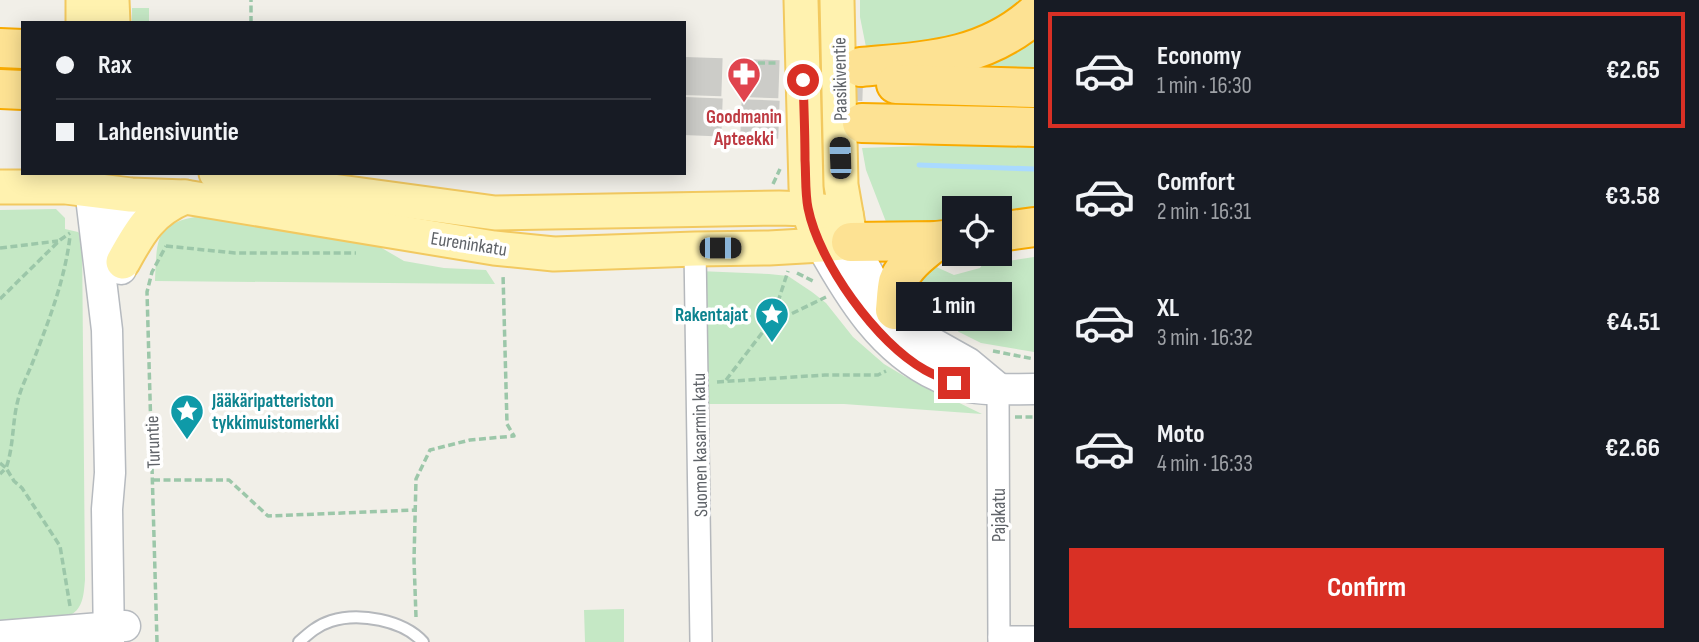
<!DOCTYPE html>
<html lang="en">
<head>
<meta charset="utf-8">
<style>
	body { margin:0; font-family:"Sofia Sans Condensed",sans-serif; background:#242831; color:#f1f3f6; height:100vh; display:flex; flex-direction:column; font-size:26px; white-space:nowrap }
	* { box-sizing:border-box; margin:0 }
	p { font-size:23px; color:#9ea1a6 }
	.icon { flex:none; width:38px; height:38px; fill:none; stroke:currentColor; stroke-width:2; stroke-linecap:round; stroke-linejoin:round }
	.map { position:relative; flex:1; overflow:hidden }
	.sheet { display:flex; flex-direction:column; background:#171b24; width:665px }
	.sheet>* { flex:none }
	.banner { position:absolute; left:21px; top:21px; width:665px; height:154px; border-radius:0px; box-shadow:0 4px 18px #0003; display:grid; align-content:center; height:154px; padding:0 35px; background:#171b24 }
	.buttons { position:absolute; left:942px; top:196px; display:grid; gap:14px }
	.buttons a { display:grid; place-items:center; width:70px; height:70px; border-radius:0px; background:#171b24; box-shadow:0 4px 18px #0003; font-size:35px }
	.end { position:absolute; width:32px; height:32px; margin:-16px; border:9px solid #d93025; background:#fff; box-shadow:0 0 0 4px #fff }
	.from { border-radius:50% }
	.bubble { position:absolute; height:49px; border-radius:0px; background:#171b24; box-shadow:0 4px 18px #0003; font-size:23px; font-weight:700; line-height:49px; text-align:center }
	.car { position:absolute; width:21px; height:42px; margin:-21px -10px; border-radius:9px; box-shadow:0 0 5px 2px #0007; background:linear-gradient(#222 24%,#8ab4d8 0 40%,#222 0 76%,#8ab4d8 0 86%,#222 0) }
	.banner b { display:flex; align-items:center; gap:24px; height:66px; font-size:26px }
	.banner b+b { border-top:2px solid #363941 }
	.banner i { width:18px; height:18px; background:#f1f3f6 }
	ul { padding:12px 0 0; list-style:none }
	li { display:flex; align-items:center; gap:21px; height:116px; margin:0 14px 10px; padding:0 21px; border:4px solid transparent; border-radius:0px }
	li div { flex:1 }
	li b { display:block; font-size:26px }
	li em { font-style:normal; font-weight:700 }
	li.selected { border-color:#d93025 }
	li>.icon { width:63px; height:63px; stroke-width:1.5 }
	.cta { display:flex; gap:14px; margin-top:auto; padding:14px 35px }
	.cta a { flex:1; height:80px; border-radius:0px; background:#d93025; color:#fff; font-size:28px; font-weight:700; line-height:80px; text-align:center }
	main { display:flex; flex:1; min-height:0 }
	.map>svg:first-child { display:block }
	.green { fill:#c5e8c5 }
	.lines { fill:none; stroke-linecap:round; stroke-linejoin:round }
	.stream { stroke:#aadaff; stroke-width:5 }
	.motorway-tunnel { stroke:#ccccc8; stroke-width:38; stroke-dasharray:38 19; stroke-linecap:butt }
	.service-casing { stroke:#b5b8bc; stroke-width:14 }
	.minor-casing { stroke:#b5b8bc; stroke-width:24 }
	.secondary-casing { stroke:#b6babf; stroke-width:33 }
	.primary-casing { stroke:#f2c960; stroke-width:37 }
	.motorway-casing { stroke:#f9ab00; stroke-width:42 }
	.path { stroke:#9cc7a9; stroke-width:3.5; stroke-dasharray:7 3.5; stroke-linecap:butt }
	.service { stroke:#fff; stroke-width:10 }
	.minor { stroke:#fff; stroke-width:21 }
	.secondary { stroke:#fff; stroke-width:30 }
	.primary { stroke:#fff2af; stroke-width:33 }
	.motorway { stroke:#fde293; stroke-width:38 }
	.route { stroke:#d93025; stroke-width:9 }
	.labels { text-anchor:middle; stroke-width:7; stroke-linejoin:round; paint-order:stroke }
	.street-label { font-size:19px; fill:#5f6368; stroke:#fff }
	.health-label { font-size:19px; font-weight:bold; fill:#be3a42; stroke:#fff }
	.culture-label { font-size:19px; font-weight:bold; fill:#0d838f; stroke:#fff; text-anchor:end }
</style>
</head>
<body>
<main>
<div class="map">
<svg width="1034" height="642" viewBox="0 0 1034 642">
	<rect width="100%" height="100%" fill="#f1efe8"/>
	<g class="green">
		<polygon points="860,0 1034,0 1000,30 890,55 866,47 860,17"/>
		<rect x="132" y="8" width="17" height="15"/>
		<polygon points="1034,30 1034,70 955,69"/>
		<polygon points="979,144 1034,145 1034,218 999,222 999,208 954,208 954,229 888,227 866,170 862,148"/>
		<path d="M56,209L65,218V229L78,232L82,236L85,580C84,589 84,599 79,607C69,626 20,622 0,623V210Z"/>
		<path d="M206,215L222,217L380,247L404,261L444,268L486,270L495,284L155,281C157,234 155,223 206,215Z"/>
		<polygon points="1034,257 1034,352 981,343 959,332 938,317 925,305 922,280 915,274 932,265 954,275 980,268 982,265"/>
		<polygon points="699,271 769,274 788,276 812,292 826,303 853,337 884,364 904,376 982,414 844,404 705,404"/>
		<polygon points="624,609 624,642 585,642 584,610"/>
	</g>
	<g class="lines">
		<polyline class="stream" points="919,165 1034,169"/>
		<g class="motorway-tunnel">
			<polyline points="684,76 863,82"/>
			<polyline points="684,116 840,122"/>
		</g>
		<g class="service-casing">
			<path id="service" d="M299,642C309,633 318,625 331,621C359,612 403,620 423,642"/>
		</g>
		<g class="minor-casing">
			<g id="minor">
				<polyline points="695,249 701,642"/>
				<polyline points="998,388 999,642"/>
				<polyline points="999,637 1034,637"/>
			</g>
		</g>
		<g class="secondary-casing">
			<g id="secondary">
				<polyline points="90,189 107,330 110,473 107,509 109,642"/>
				<path d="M119,194C122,217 127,245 121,269"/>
				<polyline points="851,242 873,282 909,326 927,340 968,363 998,388"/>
				<path d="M821,245C850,297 882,350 938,376C946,380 955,384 964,386C985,391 1012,389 1034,389"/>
				<polyline points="0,636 125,626"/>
			</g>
		</g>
		<g class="primary-casing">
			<g id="primary">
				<polyline points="83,0 83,23"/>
				<polyline points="112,0 113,23"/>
				<polyline points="801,0 806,187 808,209 815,230"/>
				<polyline points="216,173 325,190 495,213 779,208 808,209 846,214"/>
				<polyline points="0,187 66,187 131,195 185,197 494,248 554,254 695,249 769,248 821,245 851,242 841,185 837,0"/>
				<path d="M123,262C140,231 151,211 185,197"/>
			</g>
		</g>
		<g class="motorway-casing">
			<g id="motorway">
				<polyline points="0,48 23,49"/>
				<path d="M861,67C925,61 983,60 1034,15"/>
				<polyline points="896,84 1034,88"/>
				<polyline points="0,89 23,90"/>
				<polyline points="862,123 1034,127"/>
				<polyline points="999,232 1034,227"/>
				<polyline points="851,242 936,241 954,239"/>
				<path d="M895,310C896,301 896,291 898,282C904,265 922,252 936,241"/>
			</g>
		</g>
		<g class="path">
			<polyline points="251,23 251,0"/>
			<polyline points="758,63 779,63"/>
			<polyline points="773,184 780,169"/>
			<polyline points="166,246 235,253 356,253"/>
			<polyline points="0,248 58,241"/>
			<polyline points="797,273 815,282"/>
			<polyline points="0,299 60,240 70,233"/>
			<polyline points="772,320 791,314 826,297"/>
			<polyline points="993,351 1034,359"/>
			<polyline points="726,380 772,320 788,271"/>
			<polyline points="717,382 825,375 878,375 886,371"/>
			<polyline points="1015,417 1034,417"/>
			<polyline points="0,463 6,468 0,474"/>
			<polyline points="153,480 229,480 268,516 415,510"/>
			<path d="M70,606L60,546L22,488L14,481L6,468C14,446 12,422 18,400C21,388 27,376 32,364C48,323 65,280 70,236"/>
			<polyline points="416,617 414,560 416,479 430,450 470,440 514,436 507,424 503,274"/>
			<polyline points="157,642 147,292 152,272 166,246"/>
		</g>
		<use href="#service" class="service"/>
		<use href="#minor" class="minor"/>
		<use href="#secondary" class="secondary"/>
		<use href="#primary" class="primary"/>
		<use href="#motorway" class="motorway"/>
	</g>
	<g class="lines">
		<path class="route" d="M803,80C804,107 805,134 805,160C806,176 805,193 808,208C819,263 876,342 925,370C934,375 944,379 954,383"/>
	</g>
	<defs>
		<g id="pharmacy-pin" transform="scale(1.75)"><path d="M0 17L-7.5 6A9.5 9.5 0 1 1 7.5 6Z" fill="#e0444e" stroke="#fff"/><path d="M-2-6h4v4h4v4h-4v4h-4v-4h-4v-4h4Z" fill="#fff"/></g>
		<g id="sight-pin" transform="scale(1.75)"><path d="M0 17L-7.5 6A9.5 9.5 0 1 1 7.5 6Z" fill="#0f9aa8" stroke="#fff"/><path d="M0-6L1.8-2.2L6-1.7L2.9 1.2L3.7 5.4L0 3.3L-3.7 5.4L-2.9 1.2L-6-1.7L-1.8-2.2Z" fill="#fff"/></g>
	</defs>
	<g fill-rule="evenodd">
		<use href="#pharmacy-pin" x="744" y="74"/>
		<use href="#sight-pin" x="772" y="314"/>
		<use href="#sight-pin" x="187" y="411"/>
	</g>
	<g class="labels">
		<g class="street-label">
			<text transform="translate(839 79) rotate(-91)" y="7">Paasikiventie</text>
			<text transform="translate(469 243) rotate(9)" y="7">Eureninkatu</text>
			<text transform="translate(152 442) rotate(-92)" y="7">Turuntie</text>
			<text transform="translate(699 445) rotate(-91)" y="7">Suomen kasarmin katu</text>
			<text transform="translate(998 515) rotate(-90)" y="7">Pajakatu</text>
		</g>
		<g class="health-label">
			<text x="744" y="123">Goodmanin<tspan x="744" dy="22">Apteekki</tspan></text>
		</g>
		<g class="culture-label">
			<text x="748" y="321">Rakentajat</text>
			<text x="212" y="407" text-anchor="start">Jääkäripatteriston<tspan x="212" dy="22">tykkimuistomerkki</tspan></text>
		</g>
	</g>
</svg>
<div class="buttons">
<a><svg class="icon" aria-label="locate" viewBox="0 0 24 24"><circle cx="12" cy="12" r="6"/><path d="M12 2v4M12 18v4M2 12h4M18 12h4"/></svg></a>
</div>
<i class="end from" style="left:803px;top:80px"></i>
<i class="end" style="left:954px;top:383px"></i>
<div class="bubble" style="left:896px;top:282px;width:116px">1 min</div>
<i class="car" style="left:840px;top:158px;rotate:358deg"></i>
<i class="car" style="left:720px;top:248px;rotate:90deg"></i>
<div class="banner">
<b><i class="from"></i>Rax</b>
<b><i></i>Lahdensivuntie</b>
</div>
</div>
<section class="sheet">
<ul>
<li class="selected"><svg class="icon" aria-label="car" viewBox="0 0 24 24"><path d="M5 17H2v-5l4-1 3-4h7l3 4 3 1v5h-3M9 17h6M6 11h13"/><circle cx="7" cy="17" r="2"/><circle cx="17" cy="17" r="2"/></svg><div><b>Economy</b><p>1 min · 16:30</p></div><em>€2.65</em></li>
<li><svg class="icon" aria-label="car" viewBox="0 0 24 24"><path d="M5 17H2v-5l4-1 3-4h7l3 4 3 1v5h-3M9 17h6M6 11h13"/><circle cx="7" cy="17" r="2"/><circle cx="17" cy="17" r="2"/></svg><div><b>Comfort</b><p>2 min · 16:31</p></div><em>€3.58</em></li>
<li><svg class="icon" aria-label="car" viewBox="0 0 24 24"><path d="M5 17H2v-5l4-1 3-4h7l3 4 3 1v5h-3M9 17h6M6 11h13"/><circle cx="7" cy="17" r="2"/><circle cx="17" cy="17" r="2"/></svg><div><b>XL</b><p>3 min · 16:32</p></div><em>€4.51</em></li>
<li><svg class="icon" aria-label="car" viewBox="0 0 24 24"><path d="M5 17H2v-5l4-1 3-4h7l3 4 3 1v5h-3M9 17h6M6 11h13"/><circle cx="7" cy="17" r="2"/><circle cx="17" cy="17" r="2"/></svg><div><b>Moto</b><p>4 min · 16:33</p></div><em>€2.66</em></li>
</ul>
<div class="cta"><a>Confirm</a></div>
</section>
</main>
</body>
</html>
